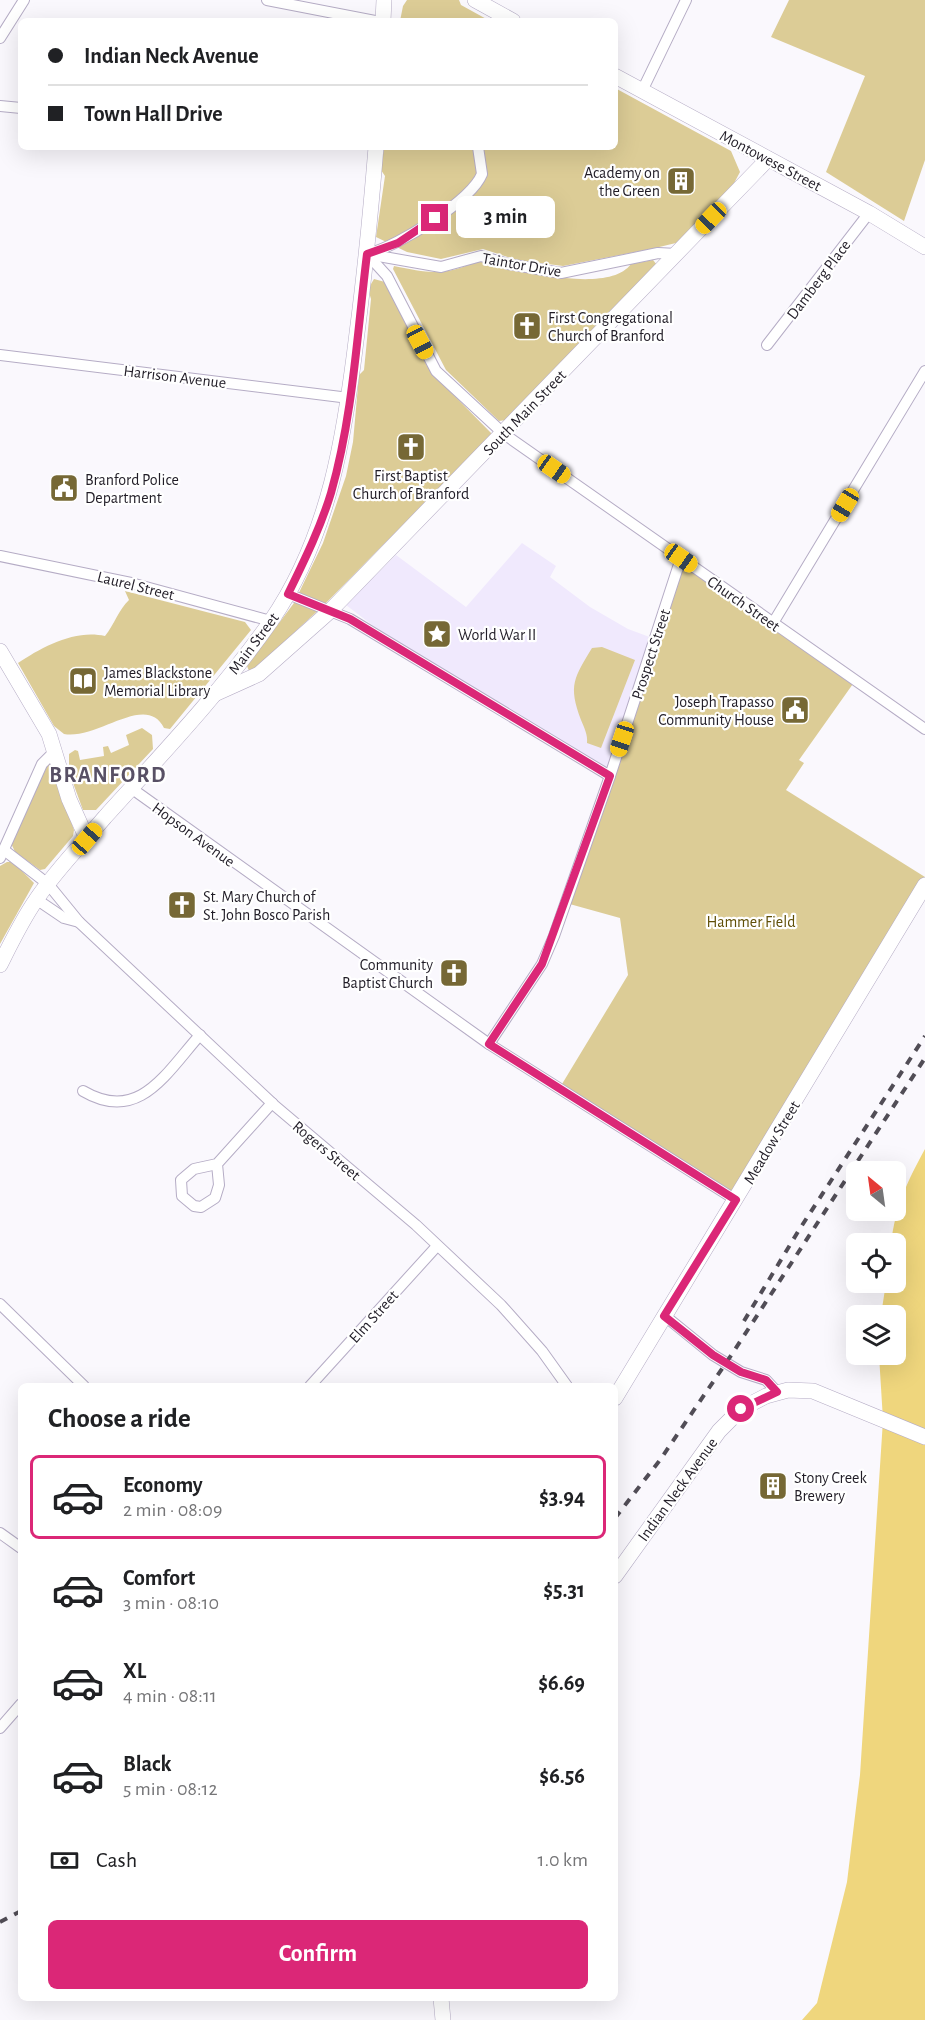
<!DOCTYPE html>
<html lang="en">
<head>
<meta charset="utf-8">
<style>
	body { margin:0; font-family:"Alegreya Sans",sans-serif; background:#f6f6f6; color:#202124; height:100vh; display:flex; flex-direction:column; font-size:22px; white-space:nowrap }
	* { box-sizing:border-box; margin:0 }
	p { font-size:20px; color:#757577 }
	.icon { flex:none; width:33px; height:33px; fill:none; stroke:currentColor; stroke-width:2; stroke-linecap:round; stroke-linejoin:round }
	.map { position:relative; flex:1; overflow:hidden }
	.drawer { position:absolute; left:18px; top:1383px; width:600px; height:618px; display:flex; flex-direction:column; background:#fff; border-radius:9px; box-shadow:0 6px 24px #0002 }
	.drawer>* { flex:none }
	.guide { position:absolute; left:18px; top:18px; width:600px; height:132px; border-radius:9px; box-shadow:0 6px 24px #0002; display:grid; align-content:center; height:132px; padding:0 30px; background:#fff }
	.needle { width:39px; rotate:331deg }
	.buttons { position:absolute; left:846px; top:1161px; display:grid; gap:12px }
	.buttons a { display:grid; place-items:center; width:60px; height:60px; border-radius:9px; background:#fff; box-shadow:0 6px 24px #0002; font-size:30px }
	.end { position:absolute; width:27px; height:27px; margin:-14px; border:8px solid #db2777; background:#fff; box-shadow:0 0 0 3px #fff }
	.from { border-radius:50% }
	.bubble { position:absolute; height:42px; border-radius:9px; background:#fff; box-shadow:0 6px 24px #0002; font-size:20px; font-weight:600; line-height:42px; text-align:center }
	.car { position:absolute; width:18px; height:36px; margin:-18px -9px; border-radius:8px; box-shadow:0 0 4px 2px #0007; background:linear-gradient(#f5c518 24%,#345 0 40%,#f5c518 0 76%,#345 0 86%,#f5c518 0) }
	.guide b { display:flex; align-items:center; gap:21px; height:57px; font-size:22px }
	.guide b+b { border-top:2px solid #e0e0e0 }
	.guide i { width:15px; height:15px; background:#202124 }
	ul { padding:0; list-style:none }
	li { display:flex; align-items:center; gap:18px; height:84px; margin:0 12px 9px; padding:0 18px; border:3px solid transparent; border-radius:9px }
	li div { flex:1 }
	li b { display:block; font-size:22px }
	li em { font-style:normal; font-weight:600 }
	li.active { border-color:#db2777 }
	li>.icon { width:54px; height:54px; stroke-width:1.5 }
	h2 { padding:0 30px; font-size:27px; line-height:72px }
	.pay { display:flex; align-items:center; gap:15px; height:66px; padding:0 30px; font-size:22px }
	.pay p { margin-inline-start:auto }
	.button { display:flex; gap:12px; margin-top:auto; padding:12px 30px }
	.button a { flex:1; height:69px; border-radius:9px; background:#db2777; color:#fff; font-size:24px; font-weight:600; line-height:69px; text-align:center }
	.map>svg:first-child { display:block }
	.built { fill:#f0e9fd }
	.green { fill:#dccc96 }
	.water { fill:#efd67d }
	.lines { fill:none; stroke-linecap:round; stroke-linejoin:round }
	.street-casing { stroke:#b5acc5; stroke-width:12 }
	.secondary-casing { stroke:#b5acc5; stroke-width:16 }
	.street { stroke:#fff; stroke-width:10 }
	.secondary { stroke:#fff; stroke-width:15 }
	.rail { stroke:#514d56; stroke-width:4; stroke-dasharray:8 8; stroke-linecap:butt }
	.route { stroke:#db2777; stroke-width:8 }
	.labels { text-anchor:middle; stroke-width:4.5; stroke-linejoin:round; paint-order:stroke }
	.street-label { font-size:16px; fill:#211d27; stroke:#fff }
	.poi-label { font-size:16px; fill:#211d27; stroke:#fff; text-anchor:start }
	.park-label { font-size:16px; fill:#604f08; stroke:#fff }
	.district-label { font-size:22px; font-weight:bold; letter-spacing:1.5px; fill:#585065; stroke:#fff }
</style>
</head>
<body>
<div class="map">
<svg width="925" height="2020" viewBox="0 0 925 2020">
	<rect width="100%" height="100%" fill="#faf8fd"/>
	<polygon class="built" points="522,543 556,566 550,577 590,607 628,629 655,639 610,776 431,670 346,605 396,555 466,607"/>
	<g class="green">
		<polygon points="407,0 459,0 461,5 490,21 400,21 403,6"/>
		<polygon points="789,0 925,0 925,160 904,221 826,172 865,76 771,37"/>
		<polygon points="615,88 731,151 740,172 732,187 680,242 651,249 563,266 517,260 483,249 441,259 407,252 376,237 385,176 381,170 384,147 615,147"/>
		<path d="M480,259L492,262L493,266C524,271 609,294 631,264L653,260L657,265L506,420L499,421L446,370L393,269L394,266C428,273 448,277 480,259Z"/>
		<polygon points="374,279 385,282 431,372 492,434 326,603 253,671 249,671 247,666 294,603 323,543 346,476 353,442 359,375 364,370 371,299 368,289"/>
		<polygon points="681,558 855,681 799,760 804,763 786,790 925,877 925,885 736,1200 559,1089 628,975 620,918 566,903"/>
		<path d="M125,591L245,622L251,630L170,729L164,728C146,692 98,740 64,734L54,726L18,663C42,647 75,629 105,636C114,625 119,609 129,600Z"/>
		<path d="M602,647L635,660L601,748L587,743C588,735 584,727 581,720C568,685 574,678 592,648Z"/>
		<polygon points="142,728 152,735 153,749 96,810 83,810 69,772 69,754 75,750 78,751 80,760 104,756 103,747 108,746 111,753 129,745 126,735"/>
		<polygon points="48,764 51,764 74,830 73,836 45,869 40,870 15,852 11,843"/>
		<polygon points="7,862 13,862 34,883 0,944 0,866"/>
	</g>
	<path class="water" d="M925,1149V2020H802L817,2003L847,1882L860,1775L883,1420L879,1355L896,1354V1316L881,1315L886,1283L896,1282V1244L891,1243C896,1205 907,1182 925,1149Z"/>
	<g class="lines">
		<g class="street-casing">
			<g id="street">
				<polyline points="267,0 375,21"/>
				<polyline points="0,38 24,0"/>
				<polyline points="642,91 686,0"/>
				<polyline points="0,106 21,108"/>
				<path d="M370,253C398,246 471,201 482,174L478,147"/>
				<polyline points="367,254 387,276 436,371 504,434 925,729"/>
				<polyline points="367,254 441,267 481,256 508,264 561,273 658,253 677,254"/>
				<polyline points="767,345 869,213"/>
				<polyline points="0,355 349,398"/>
				<polyline points="0,556 131,583 271,621"/>
				<polyline points="288,594 350,619 610,776"/>
				<polyline points="773,623 925,371"/>
				<polyline points="131,788 489,1044 736,1200"/>
				<polyline points="4,850 48,884 79,922 274,1105 416,1225 501,1305 542,1351 567,1386"/>
				<polyline points="0,858 42,764 55,751"/>
				<polyline points="36,899 64,918 79,922"/>
				<polyline points="489,1044 542,964 554,936 610,776 681,558"/>
				<path d="M83,1091C139,1124 166,1073 200,1035"/>
				<polyline points="217,1164 194,1169 181,1180 182,1196 194,1206 201,1207 215,1198 219,1185 217,1164 272,1103"/>
				<polyline points="0,1304 84,1386"/>
				<polyline points="665,1316 713,1355 741,1372 766,1380 777,1392"/>
				<polyline points="310,1386 437,1246"/>
				<polyline points="0,1533 21,1548"/>
				<polyline points="0,1728 21,1704"/>
			</g>
		</g>
		<g class="secondary-casing">
			<g id="secondary">
				<polyline points="475,0 513,21"/>
				<polyline points="383,21 384,0"/>
				<polyline points="615,76 869,213 925,247"/>
				<polyline points="0,651 49,734 69,799 87,839"/>
				<polyline points="217,693 259,674 329,612 768,159"/>
				<path d="M0,965C11,943 22,920 36,900C56,870 82,844 105,817C162,754 222,691 271,621C330,535 345,434 357,333C365,271 371,209 376,147"/>
				<polyline points="615,1398 925,885"/>
				<polyline points="615,1576 719,1431 741,1409 766,1396 788,1390 813,1391 925,1437"/>
				<polyline points="441,1998 443,2020"/>
			</g>
		</g>
		<use href="#street" class="street"/>
		<use href="#secondary" class="secondary"/>
		<g class="rail">
			<polyline points="744,1321 799,1230 925,1036"/>
			<polyline points="615,1518 660,1460 732,1354 925,1058"/>
			<polyline points="0,1922 21,1911"/>
		</g>
	</g>
	<g class="lines">
		<path class="route" d="M435,218L398,243L367,254C357,334 353,416 331,493C320,529 304,561 288,594L350,619L610,776L542,964L489,1044L736,1200L664,1316L713,1355L741,1372L766,1380L777,1392L741,1409"/>
	</g>
	<defs>
		<g id="building-square" transform="scale(1.5)"><rect x="-9" y="-9" width="18" height="18" rx="4" fill="#766835" stroke="#fff"/><path d="M-4-6H4V6H1V3H-1V6H-4ZM-2.5-4.3h1.7v1.8h-1.7ZM.8-4.3h1.7v1.8H.8ZM-2.5-1h1.7V.8h-1.7ZM.8-1h1.7V.8H.8Z" fill="#fff"/></g>
		<g id="church-square" transform="scale(1.5)"><rect x="-9" y="-9" width="18" height="18" rx="4" fill="#766835" stroke="#fff"/><path d="M-1.2-6h2.4v3.5h3.3v2.4h-3.3V6h-2.4V-.1h-3.3v-2.4h3.3Z" fill="#fff"/></g>
		<g id="civic-square" transform="scale(1.5)"><rect x="-9" y="-9" width="18" height="18" rx="4" fill="#766835" stroke="#fff"/><path d="M-.6-6.5H3V-4.5H.6V-3L4-1V1h2V6H-6V1h2V-1L-.6-3ZM-1.2 2.5V6h2.4V2.5Z" fill="#fff"/></g>
		<g id="sight-square" transform="scale(1.5)"><rect x="-9" y="-9" width="18" height="18" rx="4" fill="#766835" stroke="#fff"/><path d="M0-6L1.8-2.2L6-1.7L2.9 1.2L3.7 5.4L0 3.3L-3.7 5.4L-2.9 1.2L-6-1.7L-1.8-2.2Z" fill="#fff"/></g>
		<g id="library-square" transform="scale(1.5)"><rect x="-9" y="-9" width="18" height="18" rx="4" fill="#766835" stroke="#fff"/><path d="M-6-4Q-3-5.5-.7-3.5V5Q-3 3-6 4ZM6-4Q3-5.5 .7-3.5V5Q3 3 6 4Z" fill="#fff"/></g>
	</defs>
	<g fill-rule="evenodd">
		<use href="#building-square" x="681" y="181"/>
		<use href="#church-square" x="527" y="326"/>
		<use href="#church-square" x="411" y="447"/>
		<use href="#civic-square" x="64" y="488"/>
		<use href="#sight-square" x="437" y="634"/>
		<use href="#library-square" x="83" y="681"/>
		<use href="#civic-square" x="795" y="710"/>
		<use href="#church-square" x="182" y="905"/>
		<use href="#church-square" x="454" y="973"/>
		<use href="#building-square" x="773" y="1486"/>
	</g>
	<g class="labels">
		<g class="street-label">
			<text transform="translate(771 160) rotate(28)" y="6">Montowese Street</text>
			<text transform="translate(522 264) rotate(10)" y="6">Taintor Drive</text>
			<text transform="translate(818 279) rotate(-53)" y="6">Damberg Place</text>
			<text transform="translate(175 376) rotate(7)" y="6">Harrison Avenue</text>
			<text transform="translate(524 412) rotate(-46)" y="6">South Main Street</text>
			<text transform="translate(136 585) rotate(14)" y="6">Laurel Street</text>
			<text transform="translate(744 603) rotate(35)" y="6">Church Street</text>
			<text transform="translate(253 643) rotate(-53)" y="6">Main Street</text>
			<text transform="translate(650 654) rotate(-72)" y="6">Prospect Street</text>
			<text transform="translate(194 834) rotate(36)" y="6">Hopson Avenue</text>
			<text transform="translate(771 1142) rotate(-59)" y="6">Meadow Street</text>
			<text transform="translate(327 1150) rotate(40)" y="6">Rogers Street</text>
			<text transform="translate(373 1316) rotate(-48)" y="6">Elm Street</text>
			<text transform="translate(677 1489) rotate(-54)" y="6">Indian Neck Avenue</text>
		</g>
		<g class="poi-label">
			<text x="660" y="178" text-anchor="end">Academy on<tspan x="660" dy="18">the Green</tspan></text>
			<text x="548" y="323">First Congregational<tspan x="548" dy="18">Church of Branford</tspan></text>
			<text x="411" y="481" text-anchor="middle">First Baptist<tspan x="411" dy="18">Church of Branford</tspan></text>
			<text x="85" y="485">Branford Police<tspan x="85" dy="18">Department</tspan></text>
			<text x="458" y="640">World War II</text>
			<text x="104" y="678">James Blackstone<tspan x="104" dy="18">Memorial Library</tspan></text>
			<text x="774" y="707" text-anchor="end">Joseph Trapasso<tspan x="774" dy="18">Community House</tspan></text>
			<text x="203" y="902">St. Mary Church of<tspan x="203" dy="18">St. John Bosco Parish</tspan></text>
			<text x="433" y="970" text-anchor="end">Community<tspan x="433" dy="18">Baptist Church</tspan></text>
			<text x="794" y="1483">Stony Creek<tspan x="794" dy="18">Brewery</tspan></text>
		</g>
		<g class="park-label">
			<text x="751" y="927">Hammer Field</text>
		</g>
		<g class="district-label">
			<text x="108" y="782">BRANFORD</text>
		</g>
	</g>
</svg>
<div class="buttons">
<a><svg class="needle" viewBox="-14 -14 28 28"><path d="M0-13l5 13h-10z" fill="#e53935"/><path d="M0 13l5-13h-10z" fill="#757577"/></svg></a>
<a><svg class="icon" aria-label="locate" viewBox="0 0 24 24"><circle cx="12" cy="12" r="6"/><path d="M12 2v4M12 18v4M2 12h4M18 12h4"/></svg></a>
<a><svg class="icon" aria-label="layers" viewBox="0 0 24 24"><path d="M12 4l9 5-9 5-9-5zM3 14l9 5 9-5"/></svg></a>
</div>
<i class="end from" style="left:741px;top:1409px"></i>
<i class="end" style="left:435px;top:218px"></i>
<div class="bubble" style="left:456px;top:196px;width:99px">3 min</div>
<i class="car" style="left:711px;top:218px;rotate:224deg"></i>
<i class="car" style="left:420px;top:342px;rotate:152deg"></i>
<i class="car" style="left:554px;top:469px;rotate:125deg"></i>
<i class="car" style="left:845px;top:505px;rotate:211deg"></i>
<i class="car" style="left:681px;top:558px;rotate:125deg"></i>
<i class="car" style="left:622px;top:739px;rotate:198deg"></i>
<i class="car" style="left:87px;top:839px;rotate:41deg"></i>
<div class="guide">
<b><i class="from"></i>Indian Neck Avenue</b>
<b><i></i>Town Hall Drive</b>
</div>
<section class="drawer">
<h2>Choose a ride</h2>
<ul>
<li class="active"><svg class="icon" aria-label="car" viewBox="0 0 24 24"><path d="M5 17H2v-5l4-1 3-4h7l3 4 3 1v5h-3M9 17h6M6 11h13"/><circle cx="7" cy="17" r="2"/><circle cx="17" cy="17" r="2"/></svg><div><b>Economy</b><p>2 min · 08:09</p></div><em>$3.94</em></li>
<li><svg class="icon" aria-label="car" viewBox="0 0 24 24"><path d="M5 17H2v-5l4-1 3-4h7l3 4 3 1v5h-3M9 17h6M6 11h13"/><circle cx="7" cy="17" r="2"/><circle cx="17" cy="17" r="2"/></svg><div><b>Comfort</b><p>3 min · 08:10</p></div><em>$5.31</em></li>
<li><svg class="icon" aria-label="car" viewBox="0 0 24 24"><path d="M5 17H2v-5l4-1 3-4h7l3 4 3 1v5h-3M9 17h6M6 11h13"/><circle cx="7" cy="17" r="2"/><circle cx="17" cy="17" r="2"/></svg><div><b>XL</b><p>4 min · 08:11</p></div><em>$6.69</em></li>
<li><svg class="icon" aria-label="car" viewBox="0 0 24 24"><path d="M5 17H2v-5l4-1 3-4h7l3 4 3 1v5h-3M9 17h6M6 11h13"/><circle cx="7" cy="17" r="2"/><circle cx="17" cy="17" r="2"/></svg><div><b>Black</b><p>5 min · 08:12</p></div><em>$6.56</em></li>
</ul>
<div class="pay"><svg class="icon" aria-label="cash" viewBox="0 0 24 24"><path d="M3 7h18v10H3z"/><circle cx="12" cy="12" r="2"/></svg>Cash<p>1.0 km</p></div>
<div class="button"><a>Confirm</a></div>
</section>
</div>
</body>
</html>
